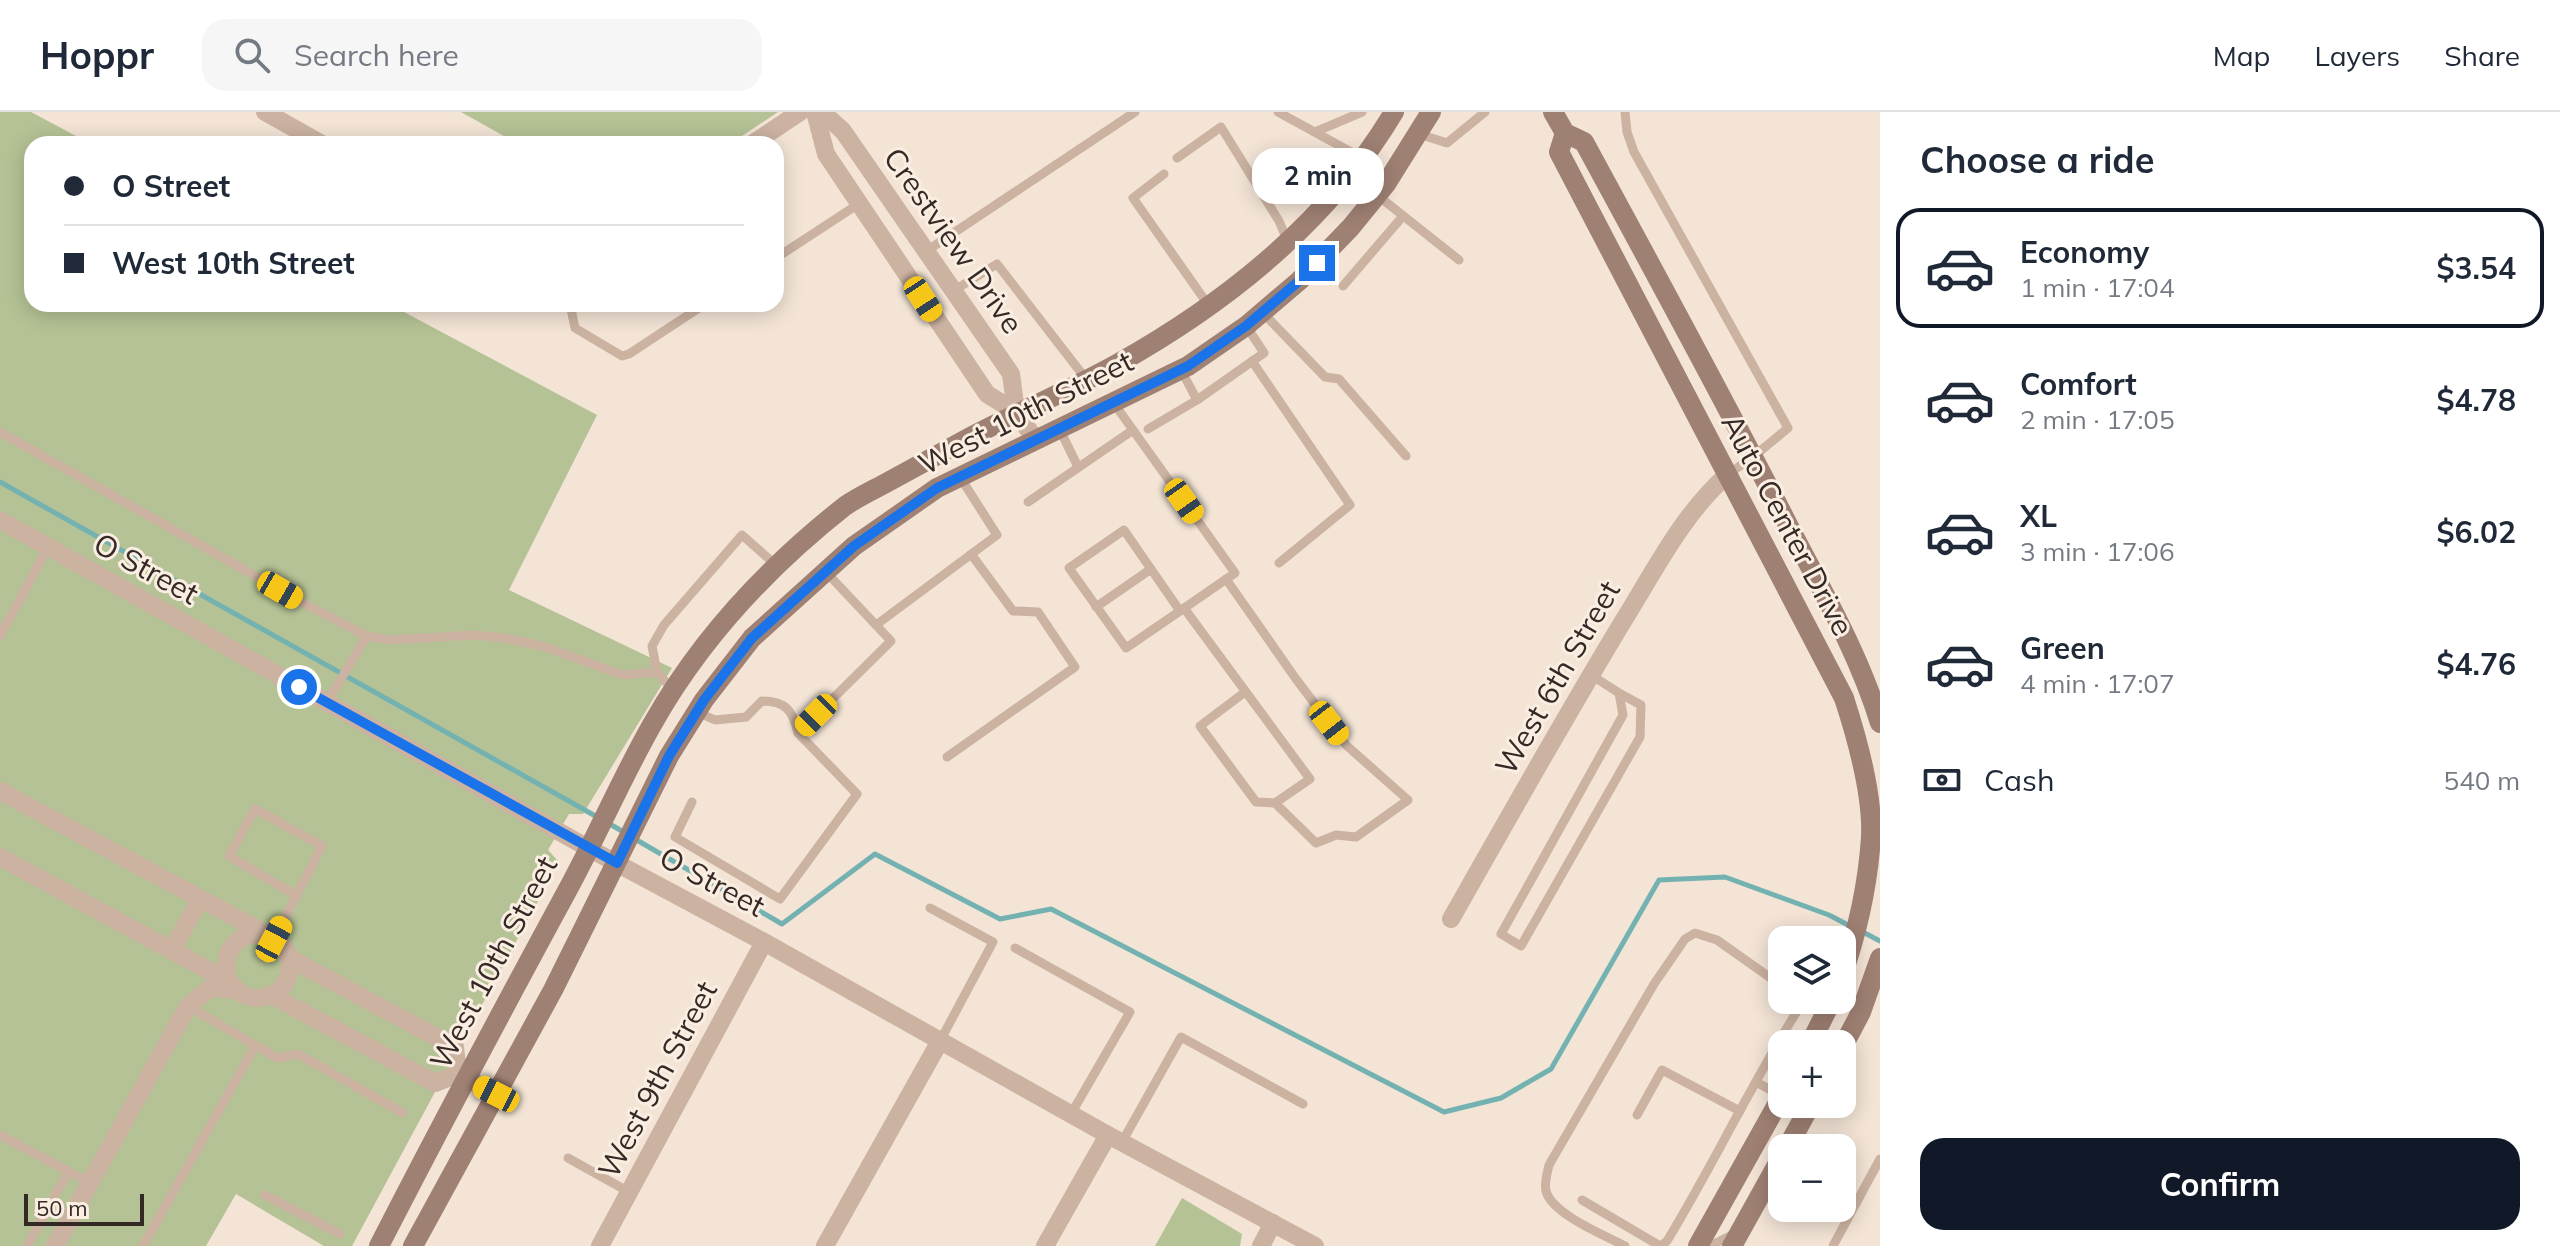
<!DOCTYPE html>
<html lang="en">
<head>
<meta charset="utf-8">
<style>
	body { margin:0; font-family:Mulish,sans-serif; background:#f6f6f7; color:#1f2937; height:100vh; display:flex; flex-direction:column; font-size:30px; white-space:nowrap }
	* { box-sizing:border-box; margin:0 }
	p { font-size:26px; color:#747a83 }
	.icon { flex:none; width:44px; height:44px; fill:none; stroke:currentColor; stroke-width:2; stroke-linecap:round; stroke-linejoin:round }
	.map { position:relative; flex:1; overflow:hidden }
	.panel { display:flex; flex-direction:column; background:#fff; width:680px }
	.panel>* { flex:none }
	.banner { position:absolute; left:24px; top:24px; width:760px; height:176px; border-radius:24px; box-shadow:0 4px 20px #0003; display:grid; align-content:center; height:176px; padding:0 40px; background:#fff }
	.controls { position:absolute; left:1768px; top:814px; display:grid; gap:16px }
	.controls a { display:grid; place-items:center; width:88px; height:88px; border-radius:16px; background:#fff; box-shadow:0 4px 20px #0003; font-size:40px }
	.scale { position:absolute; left:24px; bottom:20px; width:120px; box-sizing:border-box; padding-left:8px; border:4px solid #352925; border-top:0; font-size:22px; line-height:28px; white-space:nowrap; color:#352925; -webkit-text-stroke:6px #faeee2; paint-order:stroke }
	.end { position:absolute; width:36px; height:36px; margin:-18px; border:10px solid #1a73e8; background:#fff; box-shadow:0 0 0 4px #fff }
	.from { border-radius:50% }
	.bubble { position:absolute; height:56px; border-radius:24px; background:#fff; box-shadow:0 4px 20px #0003; font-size:26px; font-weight:700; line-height:56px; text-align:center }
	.car { position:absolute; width:24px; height:48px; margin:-24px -12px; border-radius:10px; box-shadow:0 0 6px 2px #0007; background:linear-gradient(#f5c518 24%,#345 0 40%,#f5c518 0 76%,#345 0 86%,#f5c518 0) }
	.banner b { display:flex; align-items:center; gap:28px; height:76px; font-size:30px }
	.banner b+b { border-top:2px solid #e0e1e3 }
	.banner i { width:20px; height:20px; background:#1f2937 }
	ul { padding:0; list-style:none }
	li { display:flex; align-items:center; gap:24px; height:120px; margin:0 16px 12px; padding:0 24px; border:4px solid transparent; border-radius:24px }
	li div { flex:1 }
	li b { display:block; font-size:30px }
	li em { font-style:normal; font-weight:700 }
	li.on { border-color:#111827 }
	li>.icon { width:72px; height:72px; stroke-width:1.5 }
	h2 { padding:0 40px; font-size:36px; line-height:96px }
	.pay { display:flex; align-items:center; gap:20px; height:88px; padding:0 40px; font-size:30px }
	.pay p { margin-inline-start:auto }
	.primary-button { display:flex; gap:16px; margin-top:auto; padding:16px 40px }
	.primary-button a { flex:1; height:92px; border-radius:24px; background:#111827; color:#fff; font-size:32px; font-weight:700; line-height:92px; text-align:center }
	header { display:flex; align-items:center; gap:48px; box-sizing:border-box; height:112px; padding:0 40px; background:#fff; border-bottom:2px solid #e0e1e3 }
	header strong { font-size:38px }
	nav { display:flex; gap:44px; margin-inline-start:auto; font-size:28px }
	.search { width:560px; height:72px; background:#f6f6f7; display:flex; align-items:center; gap:20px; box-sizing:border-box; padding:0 28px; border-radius:24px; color:#747a83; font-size:30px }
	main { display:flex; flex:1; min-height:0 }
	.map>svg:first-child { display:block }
	.green { fill:#b5c295 }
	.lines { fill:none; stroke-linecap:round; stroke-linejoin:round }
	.stream { stroke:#73b2b1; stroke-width:5 }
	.lane { stroke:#cbb2a1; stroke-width:9 }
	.street { stroke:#cbb2a1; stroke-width:18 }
	.secondary { stroke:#9f8173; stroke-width:20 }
	.route { stroke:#1a73e8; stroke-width:10 }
	.labels { text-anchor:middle; stroke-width:6; stroke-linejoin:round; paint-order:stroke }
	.street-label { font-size:30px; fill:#352925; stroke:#faeee2 }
</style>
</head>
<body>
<header>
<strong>Hoppr</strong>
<div class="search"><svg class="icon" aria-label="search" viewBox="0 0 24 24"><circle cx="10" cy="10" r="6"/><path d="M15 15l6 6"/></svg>Search here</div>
<nav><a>Map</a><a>Layers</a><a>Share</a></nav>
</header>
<main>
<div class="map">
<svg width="1880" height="1134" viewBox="0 0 1880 1134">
	<rect width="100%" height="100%" fill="#f3e4d6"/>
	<g class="green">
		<polygon points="0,0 31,0 91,32 32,32 32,192 389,192 597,303 509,478 672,556 583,702 569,702 548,738 559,750 352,1134 324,1134 236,1082 206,1134 0,1134"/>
		<polygon points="461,0 778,0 730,32 518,32"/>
		<polygon points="1182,1086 1242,1122 1240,1134 1155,1134"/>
	</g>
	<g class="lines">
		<g class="stream">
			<polyline points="0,370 599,706"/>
			<polyline points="608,711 627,722"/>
			<polyline points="635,727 782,812 875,742 1000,807 1051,797 1444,1000 1501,986 1551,957 1659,768 1725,765 1829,803 1852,815"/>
			<polyline points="1861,819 1880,829"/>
		</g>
		<g class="lane">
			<polyline points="1278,0 1362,46"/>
			<polyline points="1625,0 1627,20 1634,40 1788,316 1753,345 1727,363"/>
			<polyline points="1315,20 1362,0"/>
			<polyline points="1419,22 1447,31 1485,0"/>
			<polyline points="1177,46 1221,15 1279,109 1288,130"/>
			<polyline points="1164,62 1133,86 1209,194"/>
			<polyline points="1377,83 1459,148"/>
			<polyline points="925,140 1135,0"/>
			<polyline points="776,146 860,91"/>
			<polyline points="1343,174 1403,104"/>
			<polyline points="953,179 997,152 1086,267"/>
			<polyline points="570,192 575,216 622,244 629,242 705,192"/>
			<polyline points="1262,200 1325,265 1339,267 1406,344"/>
			<polyline points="1252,249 1350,393 1279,451"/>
			<polyline points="1197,288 1264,241 1247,215"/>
			<polyline points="1113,290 1235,461 1180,499 1124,418 1069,456 1126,536 1180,499"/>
			<polyline points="1059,316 1078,355"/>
			<polyline points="1148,317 1197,288 1181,258"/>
			<polyline points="0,320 307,493 367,524 389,528 474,523 504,526 542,534 623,563 657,560"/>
			<polyline points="1028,390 1133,318"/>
			<polyline points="1096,495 1151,457"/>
			<polyline points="1184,496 1310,667 1275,691 1316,731 1336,723 1356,725 1408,688 1346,633 1296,567 1226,467"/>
			<polyline points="876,513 997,423 960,365"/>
			<polyline points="0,524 48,435"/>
			<polyline points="1591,563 1619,581 1623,603 1501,822 1521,834 1640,625 1641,593 1619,581"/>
			<polyline points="673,578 657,560 652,534 664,513 742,423 777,454"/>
			<polyline points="1245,580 1200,614 1256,690 1275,691"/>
			<polyline points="327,590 367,524"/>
			<path d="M697,600L715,608L746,605L762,589C786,589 793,599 798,621"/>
			<polyline points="947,645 1075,555 1038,500 1013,499 971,442"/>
			<polyline points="692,690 675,725 780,787 857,682 798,621 891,529 826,460"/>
			<polyline points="930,796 993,830 940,929"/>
			<polyline points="274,827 322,734 255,697 229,744 297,784"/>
			<polyline points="1015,836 1130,900 1071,1002"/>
			<polyline points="188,894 277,946 298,942 403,1001"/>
			<polyline points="1756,970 1782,984"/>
			<polyline points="1637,1003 1662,958 1740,999"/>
			<polyline points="0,1023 90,1071"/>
			<polyline points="1122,1030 1181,925 1303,992"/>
			<polyline points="568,1046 629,1080"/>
			<polyline points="265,1083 340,1122"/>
			<polyline points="1582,1088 1660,1134"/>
			<polyline points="27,1134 68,1060"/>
			<polyline points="143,1134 255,934"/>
			<path d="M1625,1134C1604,1123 1552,1102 1546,1079C1544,1071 1547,1062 1549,1053L1654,872L1685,827L1695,821L1717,828L1782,874"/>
			<path d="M1661,1134L1667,1129C1715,1050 1754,966 1804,888"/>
			<polyline points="1710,1134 1736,1121"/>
			<polyline points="1833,1134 1880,1047"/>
		</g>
		<g class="street">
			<polyline points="265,0 322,32"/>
			<polyline points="815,0 826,42 987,282 1016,300 1035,327"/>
			<polyline points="822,0 843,19 1011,262 1016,300"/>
			<polyline points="752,32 800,0"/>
			<polyline points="0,408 590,737 764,830 1108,1023 1315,1134"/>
			<polyline points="0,679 270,824"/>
			<polyline points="0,745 230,870"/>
			<path d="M1451,807C1508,706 1565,605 1625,506C1656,456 1683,402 1727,363"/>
			<circle cx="258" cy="854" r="32"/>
			<polyline points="172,838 200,787"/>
			<polyline points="271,883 435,971 458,962 455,935 289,846"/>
			<polyline points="458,962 496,982"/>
			<polyline points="55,1134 188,894 210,876 237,878"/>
			<polyline points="600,1134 764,830"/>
			<polyline points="825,1134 940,929"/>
			<polyline points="1045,1134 1108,1023"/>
			<polyline points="1261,1134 1273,1111"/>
		</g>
		<g class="secondary">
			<path d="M1553,0L1565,21L1584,30C1652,155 1720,280 1785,407C1819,473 1858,539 1880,611"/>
			<path d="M1565,21L1559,40L1844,586C1857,626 1873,682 1871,725C1868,771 1857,821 1842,864"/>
			<polyline points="1810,932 1832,888"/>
			<polyline points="1842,936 1861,900 1880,846"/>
			<polyline points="1787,1036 1811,992"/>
			<path d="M379,1134C440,1015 503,897 567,779C597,724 622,665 653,611C701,526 769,454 845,394C858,385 873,378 886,371C912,357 937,343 963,329C1013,302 1067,280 1117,252C1226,191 1329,109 1394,0"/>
			<polyline points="413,1134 553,878 669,644 704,588 752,526 854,434 937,376 1188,254 1246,214 1299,169 1351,115 1386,72 1431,0"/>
			<polyline points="1698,1134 1782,984"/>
			<polyline points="1732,1134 1782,1044"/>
		</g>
	</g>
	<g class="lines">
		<polyline class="route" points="299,575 617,751 669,644 704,588 752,526 854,434 937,376 1188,254 1246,214 1299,169 1317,151"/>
	</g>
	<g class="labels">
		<g class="street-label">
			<text transform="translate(953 129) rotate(55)" y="10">Crestview Drive</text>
			<text transform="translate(1026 301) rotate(-27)" y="10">West 10th Street</text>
			<text transform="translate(1787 413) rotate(62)" y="10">Auto Center Drive</text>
			<text transform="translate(146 457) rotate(29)" y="10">O Street</text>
			<text transform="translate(1558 566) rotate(-60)" y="10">West 6th Street</text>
			<text transform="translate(712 770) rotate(28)" y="10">O Street</text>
			<text transform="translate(494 851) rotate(-62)" y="10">West 10th Street</text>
			<text transform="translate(658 968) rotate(-62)" y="10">West 9th Street</text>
		</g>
	</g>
</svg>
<div class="controls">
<a><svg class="icon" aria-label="layers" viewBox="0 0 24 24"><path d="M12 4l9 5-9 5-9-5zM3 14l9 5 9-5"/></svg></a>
<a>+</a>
<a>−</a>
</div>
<div class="scale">50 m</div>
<i class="end from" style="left:299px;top:575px"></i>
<i class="end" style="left:1317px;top:151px"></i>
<div class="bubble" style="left:1252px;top:36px;width:132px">2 min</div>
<i class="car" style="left:923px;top:187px;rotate:147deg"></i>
<i class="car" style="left:1184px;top:389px;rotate:145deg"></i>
<i class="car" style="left:280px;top:478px;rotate:120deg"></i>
<i class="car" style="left:816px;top:603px;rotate:225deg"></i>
<i class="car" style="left:1329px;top:611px;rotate:142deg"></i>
<i class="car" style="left:274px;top:827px;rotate:28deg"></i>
<i class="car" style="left:496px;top:982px;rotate:297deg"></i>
<div class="banner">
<b><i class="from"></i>O Street</b>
<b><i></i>West 10th Street</b>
</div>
</div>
<section class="panel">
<h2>Choose a ride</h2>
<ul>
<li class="on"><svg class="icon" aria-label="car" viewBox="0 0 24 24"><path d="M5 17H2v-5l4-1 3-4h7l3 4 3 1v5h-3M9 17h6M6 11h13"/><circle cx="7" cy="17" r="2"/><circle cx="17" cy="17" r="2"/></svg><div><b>Economy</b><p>1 min · 17:04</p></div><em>$3.54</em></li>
<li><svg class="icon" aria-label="car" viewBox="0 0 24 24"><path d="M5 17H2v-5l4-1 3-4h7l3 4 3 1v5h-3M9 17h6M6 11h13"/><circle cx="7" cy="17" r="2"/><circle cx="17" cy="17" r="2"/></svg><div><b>Comfort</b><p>2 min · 17:05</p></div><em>$4.78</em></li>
<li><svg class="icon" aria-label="car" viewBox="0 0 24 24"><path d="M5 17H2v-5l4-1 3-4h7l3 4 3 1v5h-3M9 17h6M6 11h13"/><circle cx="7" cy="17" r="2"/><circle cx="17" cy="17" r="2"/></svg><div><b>XL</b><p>3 min · 17:06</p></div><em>$6.02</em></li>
<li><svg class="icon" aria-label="car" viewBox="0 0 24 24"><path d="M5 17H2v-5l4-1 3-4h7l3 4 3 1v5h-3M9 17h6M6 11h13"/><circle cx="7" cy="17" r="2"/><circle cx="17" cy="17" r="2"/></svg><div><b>Green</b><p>4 min · 17:07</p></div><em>$4.76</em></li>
</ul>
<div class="pay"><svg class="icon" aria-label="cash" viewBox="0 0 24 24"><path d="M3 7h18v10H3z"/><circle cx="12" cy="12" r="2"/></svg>Cash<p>540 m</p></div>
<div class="primary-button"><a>Confirm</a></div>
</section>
</main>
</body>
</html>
